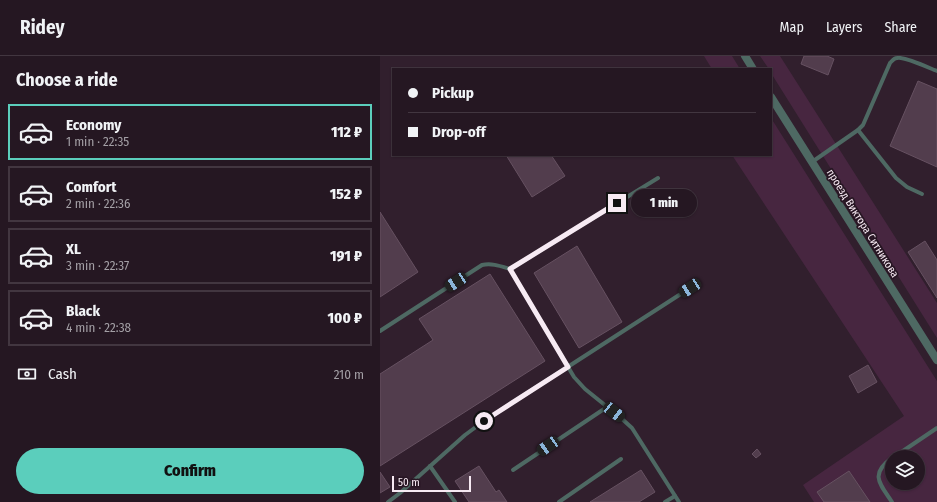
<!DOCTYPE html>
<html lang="en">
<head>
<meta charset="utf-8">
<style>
	body { margin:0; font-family:"Fira Sans Condensed",sans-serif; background:#31242f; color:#f1f3f6; height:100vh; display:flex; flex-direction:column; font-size:15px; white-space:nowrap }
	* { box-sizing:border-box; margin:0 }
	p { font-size:13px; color:#a39fa5 }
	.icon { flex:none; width:22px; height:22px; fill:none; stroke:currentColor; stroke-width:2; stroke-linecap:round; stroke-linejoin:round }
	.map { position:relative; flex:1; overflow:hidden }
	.panel { display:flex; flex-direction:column; background:#251722; width:380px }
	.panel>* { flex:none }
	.banner { position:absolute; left:12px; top:12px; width:380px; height:88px; border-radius:0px; box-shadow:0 1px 3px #0004,0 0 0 1px #423640; display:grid; align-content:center; height:88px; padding:0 16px; background:#251722 }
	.tools { position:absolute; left:505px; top:394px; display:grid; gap:8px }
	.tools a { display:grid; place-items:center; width:40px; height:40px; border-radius:50%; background:#251722; box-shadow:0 1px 3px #0004,0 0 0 1px #423640; font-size:20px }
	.scale { position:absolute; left:12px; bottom:10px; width:79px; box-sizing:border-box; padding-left:4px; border:2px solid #f7eaf3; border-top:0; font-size:11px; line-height:14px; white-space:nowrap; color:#f7eaf3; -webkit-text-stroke:3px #271623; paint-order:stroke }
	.end { position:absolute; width:18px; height:18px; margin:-9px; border:5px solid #f7eaf3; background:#111; box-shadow:0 0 0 2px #111 }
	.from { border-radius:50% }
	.bubble { position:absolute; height:28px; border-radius:14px; background:#251722; box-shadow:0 1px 3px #0004,0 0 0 1px #423640; font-size:13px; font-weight:800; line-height:28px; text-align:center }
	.car { position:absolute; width:12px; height:24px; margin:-12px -6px; border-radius:5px; box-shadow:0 0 3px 1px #0007; background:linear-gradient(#222 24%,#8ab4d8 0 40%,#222 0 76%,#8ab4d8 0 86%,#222 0) }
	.banner b { display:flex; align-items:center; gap:14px; height:38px; font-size:15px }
	.banner b+b { border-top:1px solid #423640 }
	.banner i { width:10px; height:10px; background:#f1f3f6 }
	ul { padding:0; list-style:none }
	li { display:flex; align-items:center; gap:12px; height:56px; margin:0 8px 6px; padding:0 8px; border:2px solid #423640; border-radius:0px }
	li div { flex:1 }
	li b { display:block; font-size:15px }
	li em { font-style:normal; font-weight:800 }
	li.current { border-color:#5bcebc }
	li>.icon { width:36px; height:36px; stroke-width:1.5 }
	h2 { padding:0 16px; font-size:18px; line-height:48px }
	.pay { display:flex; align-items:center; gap:10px; height:44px; padding:0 16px; font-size:15px }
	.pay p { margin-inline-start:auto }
	.cta { display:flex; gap:8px; margin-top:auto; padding:8px 16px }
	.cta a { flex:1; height:46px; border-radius:24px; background:#5bcebc; color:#111; font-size:16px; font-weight:800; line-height:46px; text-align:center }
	header { display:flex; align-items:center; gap:24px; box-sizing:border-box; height:56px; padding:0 20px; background:#251722; border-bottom:1px solid #423640 }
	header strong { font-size:19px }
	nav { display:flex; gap:22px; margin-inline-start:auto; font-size:14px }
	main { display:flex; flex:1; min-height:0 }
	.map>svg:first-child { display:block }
	.green { fill:#472640; fill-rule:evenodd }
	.building { fill:#523d4d; stroke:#665161 }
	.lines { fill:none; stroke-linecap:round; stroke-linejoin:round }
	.service { stroke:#4e6963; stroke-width:4 }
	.minor { stroke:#4e6963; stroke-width:8 }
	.route { stroke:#f7eaf3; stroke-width:5 }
	.labels { text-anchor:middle; stroke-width:3.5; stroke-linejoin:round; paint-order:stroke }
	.street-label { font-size:11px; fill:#f7eaf3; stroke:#271623 }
</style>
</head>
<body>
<header>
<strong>Ridey</strong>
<nav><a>Map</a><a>Layers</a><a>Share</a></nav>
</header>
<main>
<section class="panel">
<h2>Choose a ride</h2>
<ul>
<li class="current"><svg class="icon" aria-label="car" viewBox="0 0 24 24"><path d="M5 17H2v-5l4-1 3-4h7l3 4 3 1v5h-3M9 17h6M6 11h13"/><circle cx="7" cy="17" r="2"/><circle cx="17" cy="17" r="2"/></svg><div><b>Economy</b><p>1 min · 22:35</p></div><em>112 ₽</em></li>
<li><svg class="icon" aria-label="car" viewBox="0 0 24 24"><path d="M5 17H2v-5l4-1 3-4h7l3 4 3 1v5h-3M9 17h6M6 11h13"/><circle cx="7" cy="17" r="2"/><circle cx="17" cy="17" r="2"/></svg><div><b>Comfort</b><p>2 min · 22:36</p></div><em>152 ₽</em></li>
<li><svg class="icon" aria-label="car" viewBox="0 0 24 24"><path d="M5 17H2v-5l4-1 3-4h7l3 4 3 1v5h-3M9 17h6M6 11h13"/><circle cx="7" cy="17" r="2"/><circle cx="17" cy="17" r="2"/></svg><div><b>XL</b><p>3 min · 22:37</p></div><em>191 ₽</em></li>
<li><svg class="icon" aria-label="car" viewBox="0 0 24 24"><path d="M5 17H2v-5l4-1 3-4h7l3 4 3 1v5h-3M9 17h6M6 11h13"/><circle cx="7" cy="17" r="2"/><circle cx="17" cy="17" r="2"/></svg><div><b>Black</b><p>4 min · 22:38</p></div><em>100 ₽</em></li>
</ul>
<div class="pay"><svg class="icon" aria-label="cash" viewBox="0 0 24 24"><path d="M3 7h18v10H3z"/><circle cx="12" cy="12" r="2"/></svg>Cash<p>210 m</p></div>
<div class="cta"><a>Confirm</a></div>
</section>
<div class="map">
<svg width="557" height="446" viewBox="0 0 557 446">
	<rect width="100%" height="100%" fill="#311f2d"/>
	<g class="green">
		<polygon points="324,0 352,0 360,13 332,13"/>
		<polygon points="380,0 400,0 557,247 557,282 391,17 391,13 389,13"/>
		<path d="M391,62L557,325V446H434L423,429L524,360L352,99H391ZM512,401H538V427H512Z"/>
	</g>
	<g class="building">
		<polygon points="424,0 447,0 454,3 448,19 421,8"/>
		<polygon points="538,25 557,33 557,111 510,90"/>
		<polygon points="126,99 171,99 185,120 152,141"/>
		<polygon points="0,156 38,216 0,241"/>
		<polygon points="545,185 557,204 557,242 528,196"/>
		<polygon points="197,190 242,266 199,292 154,217"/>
		<polygon points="110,218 165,305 0,410 0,318 53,284 39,263"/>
		<polygon points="488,309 497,326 478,337 469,320"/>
		<polygon points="377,393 381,398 376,402 372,398"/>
		<polygon points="99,410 116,436 119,434 127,446 89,446 75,425"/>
		<polygon points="261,414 275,436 259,446 210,446"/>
		<polygon points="469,415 490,446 444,446 437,436"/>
		<polygon points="0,416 10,431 0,437"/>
	</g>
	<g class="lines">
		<g class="service">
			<polyline points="478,74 516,122 527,131 542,138"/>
			<path d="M432,106L478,74L483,69L510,7C512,5 514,2 517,2C524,0 549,12 557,15"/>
			<polyline points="278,122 130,213 194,321 205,333 241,362 252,372 299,446"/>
			<path d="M0,275L102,209C112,207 120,210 130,213"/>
			<polyline points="514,401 557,372"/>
			<polyline points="50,410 75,446"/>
			<polyline points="133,414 227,351"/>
			<polyline points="8,446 20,437 85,379 104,365 310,232"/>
			<polyline points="179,446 241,403"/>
			<polyline points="285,446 295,440"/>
			<path d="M512,446C500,428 489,418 512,402"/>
		</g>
		<g class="minor">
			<polyline points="365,0 373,13"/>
			<polyline points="391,41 557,304"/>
		</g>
	</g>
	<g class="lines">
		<polyline class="route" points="104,365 188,311 130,213 237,147"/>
	</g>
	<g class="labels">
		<g class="street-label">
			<text transform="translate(483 167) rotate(58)" y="4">проезд Виктора Ситникова</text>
		</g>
	</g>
</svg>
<div class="tools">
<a><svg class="icon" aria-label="layers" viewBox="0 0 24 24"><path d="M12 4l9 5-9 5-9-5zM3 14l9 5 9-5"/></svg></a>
</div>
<div class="scale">50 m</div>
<i class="end from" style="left:104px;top:365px"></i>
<i class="end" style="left:237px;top:147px"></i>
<div class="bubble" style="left:251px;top:133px;width:66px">1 min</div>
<i class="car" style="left:76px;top:226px;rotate:237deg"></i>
<i class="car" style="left:310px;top:232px;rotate:237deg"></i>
<i class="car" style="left:234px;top:356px;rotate:128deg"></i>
<i class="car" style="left:168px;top:390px;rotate:236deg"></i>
<div class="banner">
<b><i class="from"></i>Pickup</b>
<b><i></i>Drop-off</b>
</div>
</div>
</main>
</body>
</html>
